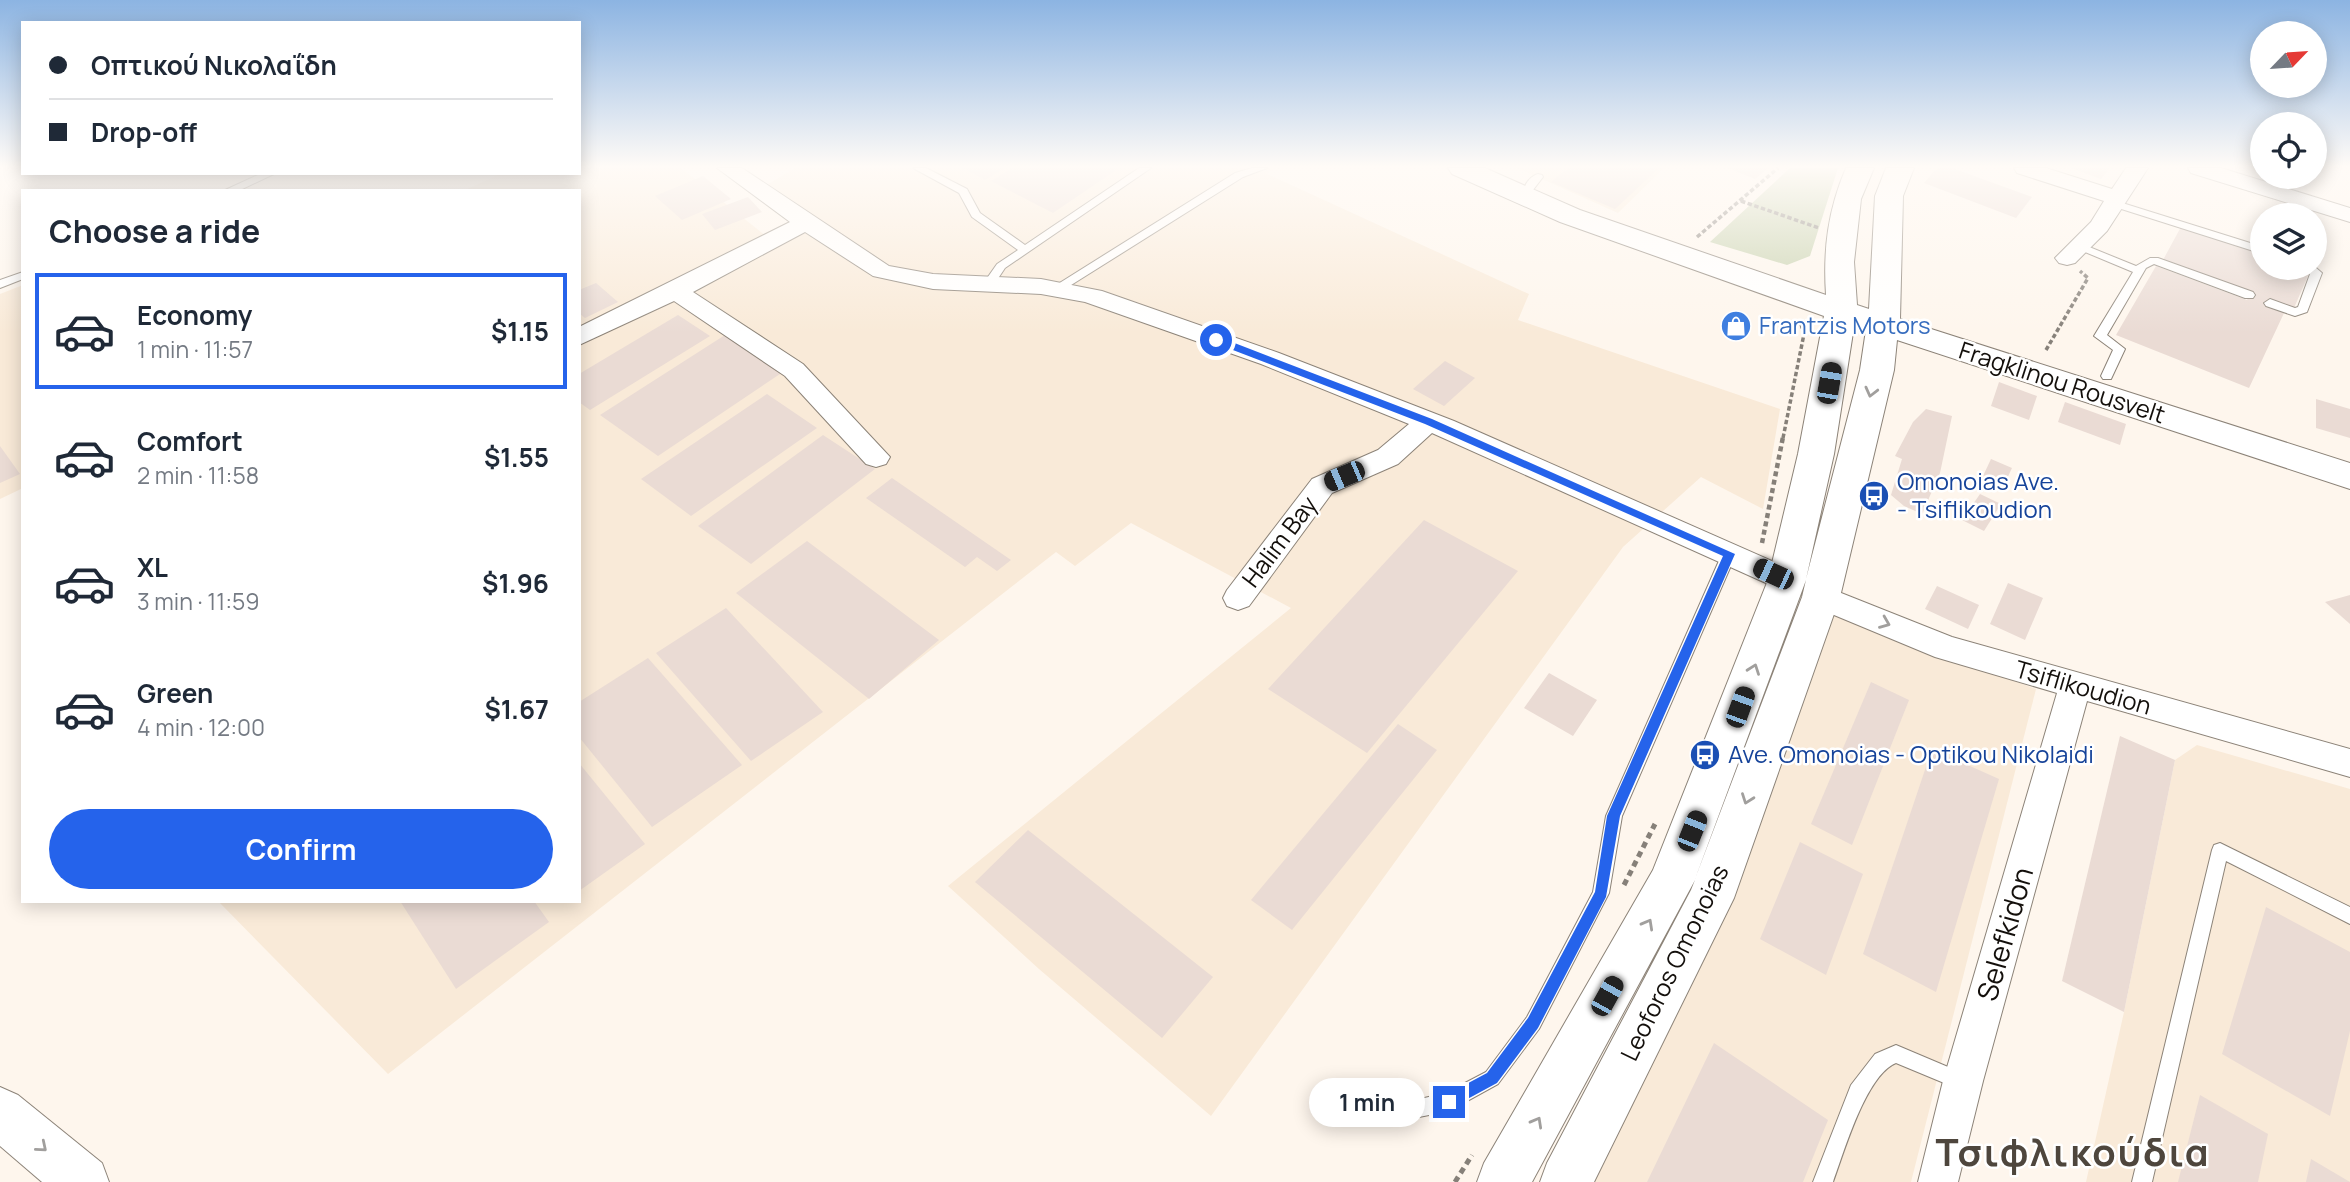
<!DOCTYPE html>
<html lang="en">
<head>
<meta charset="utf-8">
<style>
	body { margin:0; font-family:Manrope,sans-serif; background:#f6f6f7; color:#1f2937; height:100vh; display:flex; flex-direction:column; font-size:26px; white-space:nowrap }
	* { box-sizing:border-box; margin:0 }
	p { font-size:23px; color:#747a83 }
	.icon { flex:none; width:38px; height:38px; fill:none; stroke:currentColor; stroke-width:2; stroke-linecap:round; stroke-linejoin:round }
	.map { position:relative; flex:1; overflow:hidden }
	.panel { position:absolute; left:21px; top:189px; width:560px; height:714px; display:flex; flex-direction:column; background:#fff; border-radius:0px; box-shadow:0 4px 18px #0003 }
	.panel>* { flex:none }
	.hud { position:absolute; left:21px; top:21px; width:560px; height:154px; border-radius:0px; box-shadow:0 4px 18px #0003; display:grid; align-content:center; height:154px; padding:0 28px; background:#fff }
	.needle { width:46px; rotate:65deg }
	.controls { position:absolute; left:2250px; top:21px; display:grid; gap:14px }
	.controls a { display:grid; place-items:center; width:77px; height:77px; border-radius:50%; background:#fff; box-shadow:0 4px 18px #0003; font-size:35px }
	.end { position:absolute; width:32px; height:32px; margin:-16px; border:9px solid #2563eb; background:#fff; box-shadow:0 0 0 4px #fff }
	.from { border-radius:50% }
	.bubble { position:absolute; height:49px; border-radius:24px; background:#fff; box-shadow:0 4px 18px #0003; font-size:23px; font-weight:700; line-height:49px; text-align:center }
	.car { position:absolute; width:21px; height:42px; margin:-21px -10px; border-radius:9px; box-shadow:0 0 5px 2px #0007; background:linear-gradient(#222 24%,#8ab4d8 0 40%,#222 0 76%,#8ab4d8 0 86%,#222 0) }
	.hud b { display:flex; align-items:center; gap:24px; height:66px; font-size:26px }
	.hud b+b { border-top:2px solid #e0e1e3 }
	.hud i { width:18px; height:18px; background:#1f2937 }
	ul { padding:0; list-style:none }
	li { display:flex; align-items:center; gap:21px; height:116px; margin:0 14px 10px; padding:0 14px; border:4px solid transparent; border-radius:0px }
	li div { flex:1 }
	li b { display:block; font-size:26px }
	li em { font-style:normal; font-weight:700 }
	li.current { border-color:#2563eb }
	li>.icon { width:63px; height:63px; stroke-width:1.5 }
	h2 { padding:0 28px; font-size:32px; line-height:84px }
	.action { display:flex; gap:14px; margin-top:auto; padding:14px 28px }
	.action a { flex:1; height:80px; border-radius:42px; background:#2563eb; color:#fff; font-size:28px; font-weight:700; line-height:80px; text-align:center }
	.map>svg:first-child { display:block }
	.built { fill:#f9ead8 }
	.green { fill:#c8d2af }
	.building { fill:#eadbd4 }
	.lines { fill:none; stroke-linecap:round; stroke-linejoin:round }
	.service-casing { stroke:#8c8378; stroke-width:2 }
	.minor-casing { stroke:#8c8378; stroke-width:2 }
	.secondary-casing { stroke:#8c8378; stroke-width:2 }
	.path-far2 { stroke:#868079; stroke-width:3.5; stroke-dasharray:4.5 2.5; stroke-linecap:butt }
	.path-far1 { stroke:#868079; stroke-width:4.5; stroke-dasharray:5 3.5; stroke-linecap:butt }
	.path { stroke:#868079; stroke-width:5; stroke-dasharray:6 4.5; stroke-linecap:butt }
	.service { fill:#fff; fill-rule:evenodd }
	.minor { fill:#fff; fill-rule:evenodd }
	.secondary { fill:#fff; fill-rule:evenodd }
	.oneway { stroke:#a19f9d }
	.route { fill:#2563eb }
	.labels { text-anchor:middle; stroke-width:5; stroke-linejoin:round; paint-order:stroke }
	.shop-label { font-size:24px; fill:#366cbe; stroke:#fff; text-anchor:start }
	.street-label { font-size:24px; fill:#130f0b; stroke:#fff }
	.transit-label { font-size:24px; fill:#164399; stroke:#fff; text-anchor:start }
	.near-street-label { font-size:28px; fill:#130f0b; stroke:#fff }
	.near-district-label { font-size:38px; font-weight:bold; letter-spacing:2px; fill:#4e463d; stroke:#fff }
</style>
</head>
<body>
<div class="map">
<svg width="2350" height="1182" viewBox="0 0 2350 1182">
	<rect width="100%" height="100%" fill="#fef6ed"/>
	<g class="built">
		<polygon points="579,168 681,168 777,245 812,230 753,193 795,168 1273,168 1267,174 1529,294 1518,320 1780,409 1763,509 1701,477 1623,547 1211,1116 1039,969 948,886 1291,608 1131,523 1075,566 1056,552 388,1074 218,901 579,901 579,191 463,191 502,173 579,173"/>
		<polygon points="1517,168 1664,168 1618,213"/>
		<polygon points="23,285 23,488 0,499 0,294"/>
		<polygon points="1832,614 2036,689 1911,1182 1588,1182"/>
		<polygon points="2197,745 2350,789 2350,1182 2086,1182 2124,1012 2175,760"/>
	</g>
	<polygon class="green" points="1790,168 1838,168 1810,256 1787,265 1710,242"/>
	<g class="building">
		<polygon points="963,168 1005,168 985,180"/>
		<polygon points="1012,168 1119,168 1053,213 991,181"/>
		<polygon points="1568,168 1659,168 1615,209 1551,182"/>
		<polygon points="1728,168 1768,168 1755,179"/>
		<polygon points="1937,168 1952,168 2032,197 2016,218 1924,183"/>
		<polygon points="2071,168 2110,168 2101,179"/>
		<polygon points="703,176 731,199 682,220 655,196"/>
		<polygon points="748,197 762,212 715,230 702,214"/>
		<polygon points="2182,225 2263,254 2263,268 2302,268 2310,271 2294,308 2272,300 2268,307 2284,313 2249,388 2116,335 2156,266 2247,300 2251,292 2163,260"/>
		<polygon points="596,283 618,302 585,318 579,313 579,290"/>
		<polygon points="678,315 710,336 590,410 579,402 579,374"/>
		<polygon points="725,335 783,372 658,456 600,415"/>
		<polygon points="1445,361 1475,378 1444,406 1413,389"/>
		<polygon points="1999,382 2037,396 2029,420 1991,406"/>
		<polygon points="767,394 817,428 691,516 641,479"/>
		<polygon points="2316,399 2350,409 2350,438 2316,428"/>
		<polygon points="2065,402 2126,424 2120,445 2058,422"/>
		<polygon points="1926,409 1952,416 1940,473 1922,514 1904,506 1891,495 1902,459 1895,456 1913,422"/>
		<polygon points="823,435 875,469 751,564 698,526"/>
		<polygon points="0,446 20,474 0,483"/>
		<polygon points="1991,459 2012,468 2004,485 1983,476"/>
		<polygon points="892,478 1011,560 997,571 977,557 965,567 866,498"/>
		<polygon points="1980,494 2001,504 1984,531 1962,520"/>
		<polygon points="1424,520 1518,571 1367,753 1268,689"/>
		<polygon points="807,541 939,640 869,699 736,593"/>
		<polygon points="2008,583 2043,598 2025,640 1990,624"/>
		<polygon points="1937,586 1979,605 1968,629 1925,609"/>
		<polygon points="2350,595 2350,624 2325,602"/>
		<polygon points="726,608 823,712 751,761 656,653"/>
		<polygon points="648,658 742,765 652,827 579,737 579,702"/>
		<polygon points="1549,673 1597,700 1573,736 1524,708"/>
		<polygon points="1871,682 1909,700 1852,845 1811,824"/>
		<polygon points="1398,724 1437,750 1292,930 1251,900"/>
		<polygon points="2120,736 2175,760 2124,1012 2062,981"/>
		<polygon points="1932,749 1999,779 1936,992 1863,954"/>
		<polygon points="579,763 645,844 579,891"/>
		<polygon points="1028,830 1213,977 1162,1038 975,882"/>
		<polygon points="1800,842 1863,874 1826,975 1760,939"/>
		<polygon points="400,901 534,901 549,922 456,989"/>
		<polygon points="2266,907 2350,952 2350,1031 2330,1116 2222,1054"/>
		<polygon points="1714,1043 1828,1120 1803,1182 1647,1182"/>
		<polygon points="2200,1095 2268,1134 2258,1182 2178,1182"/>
		<polygon points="2311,1159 2350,1182 2306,1182"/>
	</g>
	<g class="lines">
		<g class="service-casing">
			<g id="service">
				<polygon points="913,168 926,168 967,189 980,213 1025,245 1139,168 1151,168 1005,268 993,286 989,288 983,284 997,264 1018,250 972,217 959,193"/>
				<polygon points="1252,168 1267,168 1243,177 1060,292 1052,292 1050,289 1235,173"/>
				<polygon points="262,173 276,173 238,191 223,191"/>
				<path d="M1538,174L1542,175L1543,177L1533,190H1525C1523,185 1532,175 1538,174Z"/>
				<polygon points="2116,201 2263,247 2263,254 2112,206 2111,204"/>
				<polygon points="2077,242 2136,266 2150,258 2158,258 2253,292 2255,295 2253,298 2245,298 2154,264 2146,268 2107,335 2125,349 2111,379 2103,379 2101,376 2113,350 2094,336 2133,272 2073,247 2073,243"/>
				<polygon points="2315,267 2322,273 2307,312 2295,316 2266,306 2264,303 2270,299 2295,308 2298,307 2310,274 2304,268"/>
				<polygon points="23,272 23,279 0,288 0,280"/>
				<polygon points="1729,549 1736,554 1622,816 1609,893 1539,1029 1498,1084 1449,1111 1414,1118 1407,1116 1405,1109 1407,1102 1446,1093 1486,1072 1527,1017 1593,892 1606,816 1722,554"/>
				<polygon points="2220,843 2350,907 2350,924 2226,861 2152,1182 2132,1182 2212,850 2214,845"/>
				<path d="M1896,1045L1967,1075L1970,1081L1967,1087L1961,1090L1896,1063C1866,1075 1844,1152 1833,1182H1813L1851,1085L1875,1054Z"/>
			</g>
		</g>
		<g class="minor-casing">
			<g id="minor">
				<polygon points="717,168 742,168 889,266 933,274 1041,279 1102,291 1279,353 1454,421 1797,572 1802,580 1797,588 1787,591 1777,588 1432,433 1398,464 1332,493 1249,606 1238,610 1227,606 1223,598 1227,590 1312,479 1378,450 1409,424 1261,364 1085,302 1041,294 933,289 873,276 805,232 693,292 803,364 890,457 886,464 876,467 866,464 785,376 674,301 579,345 579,327 790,222"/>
				<polygon points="2014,168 2046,168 2112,189 2126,168 2148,168 2107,231 2075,263 2067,265 2059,263 2055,258 2091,222 2104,201 2017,173"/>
				<polygon points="2188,168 2221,168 2350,208 2350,222 2191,173"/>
				<polygon points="1821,585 1952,637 2350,749 2350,777 2087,701 1983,1081 1958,1182 1918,1182 1943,1081 2057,693 1935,657 1810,605 1806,597 1810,589"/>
			</g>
		</g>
		<g class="secondary-casing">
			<g id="secondary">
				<path d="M1448,168H1485L1580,210L1826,295C1823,249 1828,210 1846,168H1874L1861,199L1854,262L1857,305L1869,309L1875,196L1886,168H1914L1903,196L1900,319L2350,463V489L1897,340L1894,370L1840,597L1734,898L1594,1182H1540L1547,1163L1691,890L1695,880L1532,1182H1477L1484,1163L1653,870L1768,580L1798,454L1824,316L1560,222L1452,174ZM1854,326L1866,330L1860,370L1806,579L1834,454ZM1806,580L1802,597L1695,879Z"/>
				<polygon points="0,1087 18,1095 102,1163 109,1182 42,1182 0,1146"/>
			</g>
		</g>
		<g class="path-far2">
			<polyline points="1741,201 1819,228"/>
			<polyline points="1697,237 1778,168"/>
			<polyline points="2046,350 2088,278 2080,271"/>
			<polyline points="1783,438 1804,334 1800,321"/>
		</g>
		<polyline class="path-far1" points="1762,543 1783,437"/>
		<g class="path">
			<polyline points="1624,885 1655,824"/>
			<polyline points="1455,1182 1472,1155"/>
		</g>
		<use href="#service" class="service"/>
		<use href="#minor" class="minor"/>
		<use href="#secondary" class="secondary"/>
	</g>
	<defs><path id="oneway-chevron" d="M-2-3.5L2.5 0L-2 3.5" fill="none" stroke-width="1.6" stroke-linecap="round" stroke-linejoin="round" transform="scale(1.75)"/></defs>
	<g class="oneway">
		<use href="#oneway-chevron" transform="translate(1871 392) rotate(104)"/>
		<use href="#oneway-chevron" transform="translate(1885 623) rotate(22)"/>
		<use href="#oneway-chevron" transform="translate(1754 669) rotate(-70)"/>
		<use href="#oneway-chevron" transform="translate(1747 799) rotate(110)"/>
		<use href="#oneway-chevron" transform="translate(1648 924) rotate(-61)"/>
		<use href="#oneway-chevron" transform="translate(1537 1122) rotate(-61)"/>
		<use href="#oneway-chevron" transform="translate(42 1147) rotate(40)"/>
	</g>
	<linearGradient id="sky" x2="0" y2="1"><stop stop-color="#8cb4e2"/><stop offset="0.5" stop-color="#fffbf7"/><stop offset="1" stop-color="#fffbf7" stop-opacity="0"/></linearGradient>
	<rect width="2350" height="333" fill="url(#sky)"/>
	<polygon class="route" points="1212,337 1219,337 1432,419 1735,554 1620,816 1606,897 1538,1028 1497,1083 1449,1109 1444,1107 1441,1102 1444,1096 1487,1073 1528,1018 1595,892 1607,816 1723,556 1425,424 1212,342"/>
	<defs>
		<g id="shop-disc" transform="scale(1.575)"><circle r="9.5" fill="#3f7fe0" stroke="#fff"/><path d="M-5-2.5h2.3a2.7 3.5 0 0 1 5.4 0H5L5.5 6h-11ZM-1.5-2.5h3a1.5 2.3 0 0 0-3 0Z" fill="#fff"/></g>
		<g id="bus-disc" transform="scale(1.575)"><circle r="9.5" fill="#1a4fb4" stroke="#fff"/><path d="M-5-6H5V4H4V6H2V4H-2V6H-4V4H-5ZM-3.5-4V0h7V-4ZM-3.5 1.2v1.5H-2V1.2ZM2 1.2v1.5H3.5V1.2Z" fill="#fff"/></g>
	</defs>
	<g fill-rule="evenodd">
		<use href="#shop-disc" x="1736" y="326"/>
		<use href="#bus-disc" x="1874" y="496"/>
		<use href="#bus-disc" x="1705" y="755"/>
	</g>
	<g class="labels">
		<g class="shop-label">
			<text x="1759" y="334">Frantzis Motors</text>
		</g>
		<g class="street-label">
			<text transform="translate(2062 383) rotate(18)" y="8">Fragklinou Rousvelt</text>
			<text transform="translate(1280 542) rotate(-53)" y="8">Halim Bay</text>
			<text transform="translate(2083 688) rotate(16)" y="8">Tsiflikoudion</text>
			<text transform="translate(1675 963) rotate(-64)" y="8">Leoforos Omonoias</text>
		</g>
		<g class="transit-label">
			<text x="1897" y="490">Omonoias Ave.<tspan x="1897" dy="28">- Tsiflikoudion</tspan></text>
			<text x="1728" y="763">Ave. Omonoias - Optikou Nikolaidi</text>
		</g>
		<g class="near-street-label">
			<text transform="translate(2005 934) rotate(-74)" y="10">Selefkidon</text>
		</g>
		<g class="near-district-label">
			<text x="2073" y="1166">Τσιφλικούδια</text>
		</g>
	</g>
</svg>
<div class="controls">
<a><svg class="needle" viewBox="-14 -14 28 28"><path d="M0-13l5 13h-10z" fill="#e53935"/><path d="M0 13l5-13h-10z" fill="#747a83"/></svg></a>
<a><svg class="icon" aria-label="locate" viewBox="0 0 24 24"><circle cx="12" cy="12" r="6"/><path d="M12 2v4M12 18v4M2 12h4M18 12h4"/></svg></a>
<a><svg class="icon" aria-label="layers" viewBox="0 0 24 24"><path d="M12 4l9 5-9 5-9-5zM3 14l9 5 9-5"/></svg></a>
</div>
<i class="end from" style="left:1216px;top:340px"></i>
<i class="end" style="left:1449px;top:1102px"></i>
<div class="bubble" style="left:1309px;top:1078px;width:116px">1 min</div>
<i class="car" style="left:1829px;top:383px;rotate:10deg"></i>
<i class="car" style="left:1344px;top:476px;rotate:247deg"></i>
<i class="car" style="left:1773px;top:574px;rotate:295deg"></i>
<i class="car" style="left:1740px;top:707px;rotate:20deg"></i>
<i class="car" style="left:1692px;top:831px;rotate:22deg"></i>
<i class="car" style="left:1607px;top:996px;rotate:29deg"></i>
<div class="hud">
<b><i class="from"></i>Οπτικού Νικολαΐδη</b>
<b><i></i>Drop-off</b>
</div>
<section class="panel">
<h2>Choose a ride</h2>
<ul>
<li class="current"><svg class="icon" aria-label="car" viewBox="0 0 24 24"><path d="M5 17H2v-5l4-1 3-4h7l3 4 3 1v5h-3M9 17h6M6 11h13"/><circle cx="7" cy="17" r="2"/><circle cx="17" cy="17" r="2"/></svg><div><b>Economy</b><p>1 min · 11:57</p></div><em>$1.15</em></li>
<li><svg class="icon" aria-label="car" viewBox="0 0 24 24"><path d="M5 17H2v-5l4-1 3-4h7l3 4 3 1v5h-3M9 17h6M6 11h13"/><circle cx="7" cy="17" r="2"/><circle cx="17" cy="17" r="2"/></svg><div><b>Comfort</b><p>2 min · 11:58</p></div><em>$1.55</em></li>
<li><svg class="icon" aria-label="car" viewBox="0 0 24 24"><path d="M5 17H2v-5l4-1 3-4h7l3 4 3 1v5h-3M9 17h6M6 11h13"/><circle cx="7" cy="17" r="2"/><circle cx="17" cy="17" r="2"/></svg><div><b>XL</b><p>3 min · 11:59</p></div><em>$1.96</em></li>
<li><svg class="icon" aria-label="car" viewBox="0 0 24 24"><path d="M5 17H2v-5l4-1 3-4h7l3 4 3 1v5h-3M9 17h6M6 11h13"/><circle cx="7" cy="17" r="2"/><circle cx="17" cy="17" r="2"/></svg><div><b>Green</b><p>4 min · 12:00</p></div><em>$1.67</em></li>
</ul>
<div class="action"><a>Confirm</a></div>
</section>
</div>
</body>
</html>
